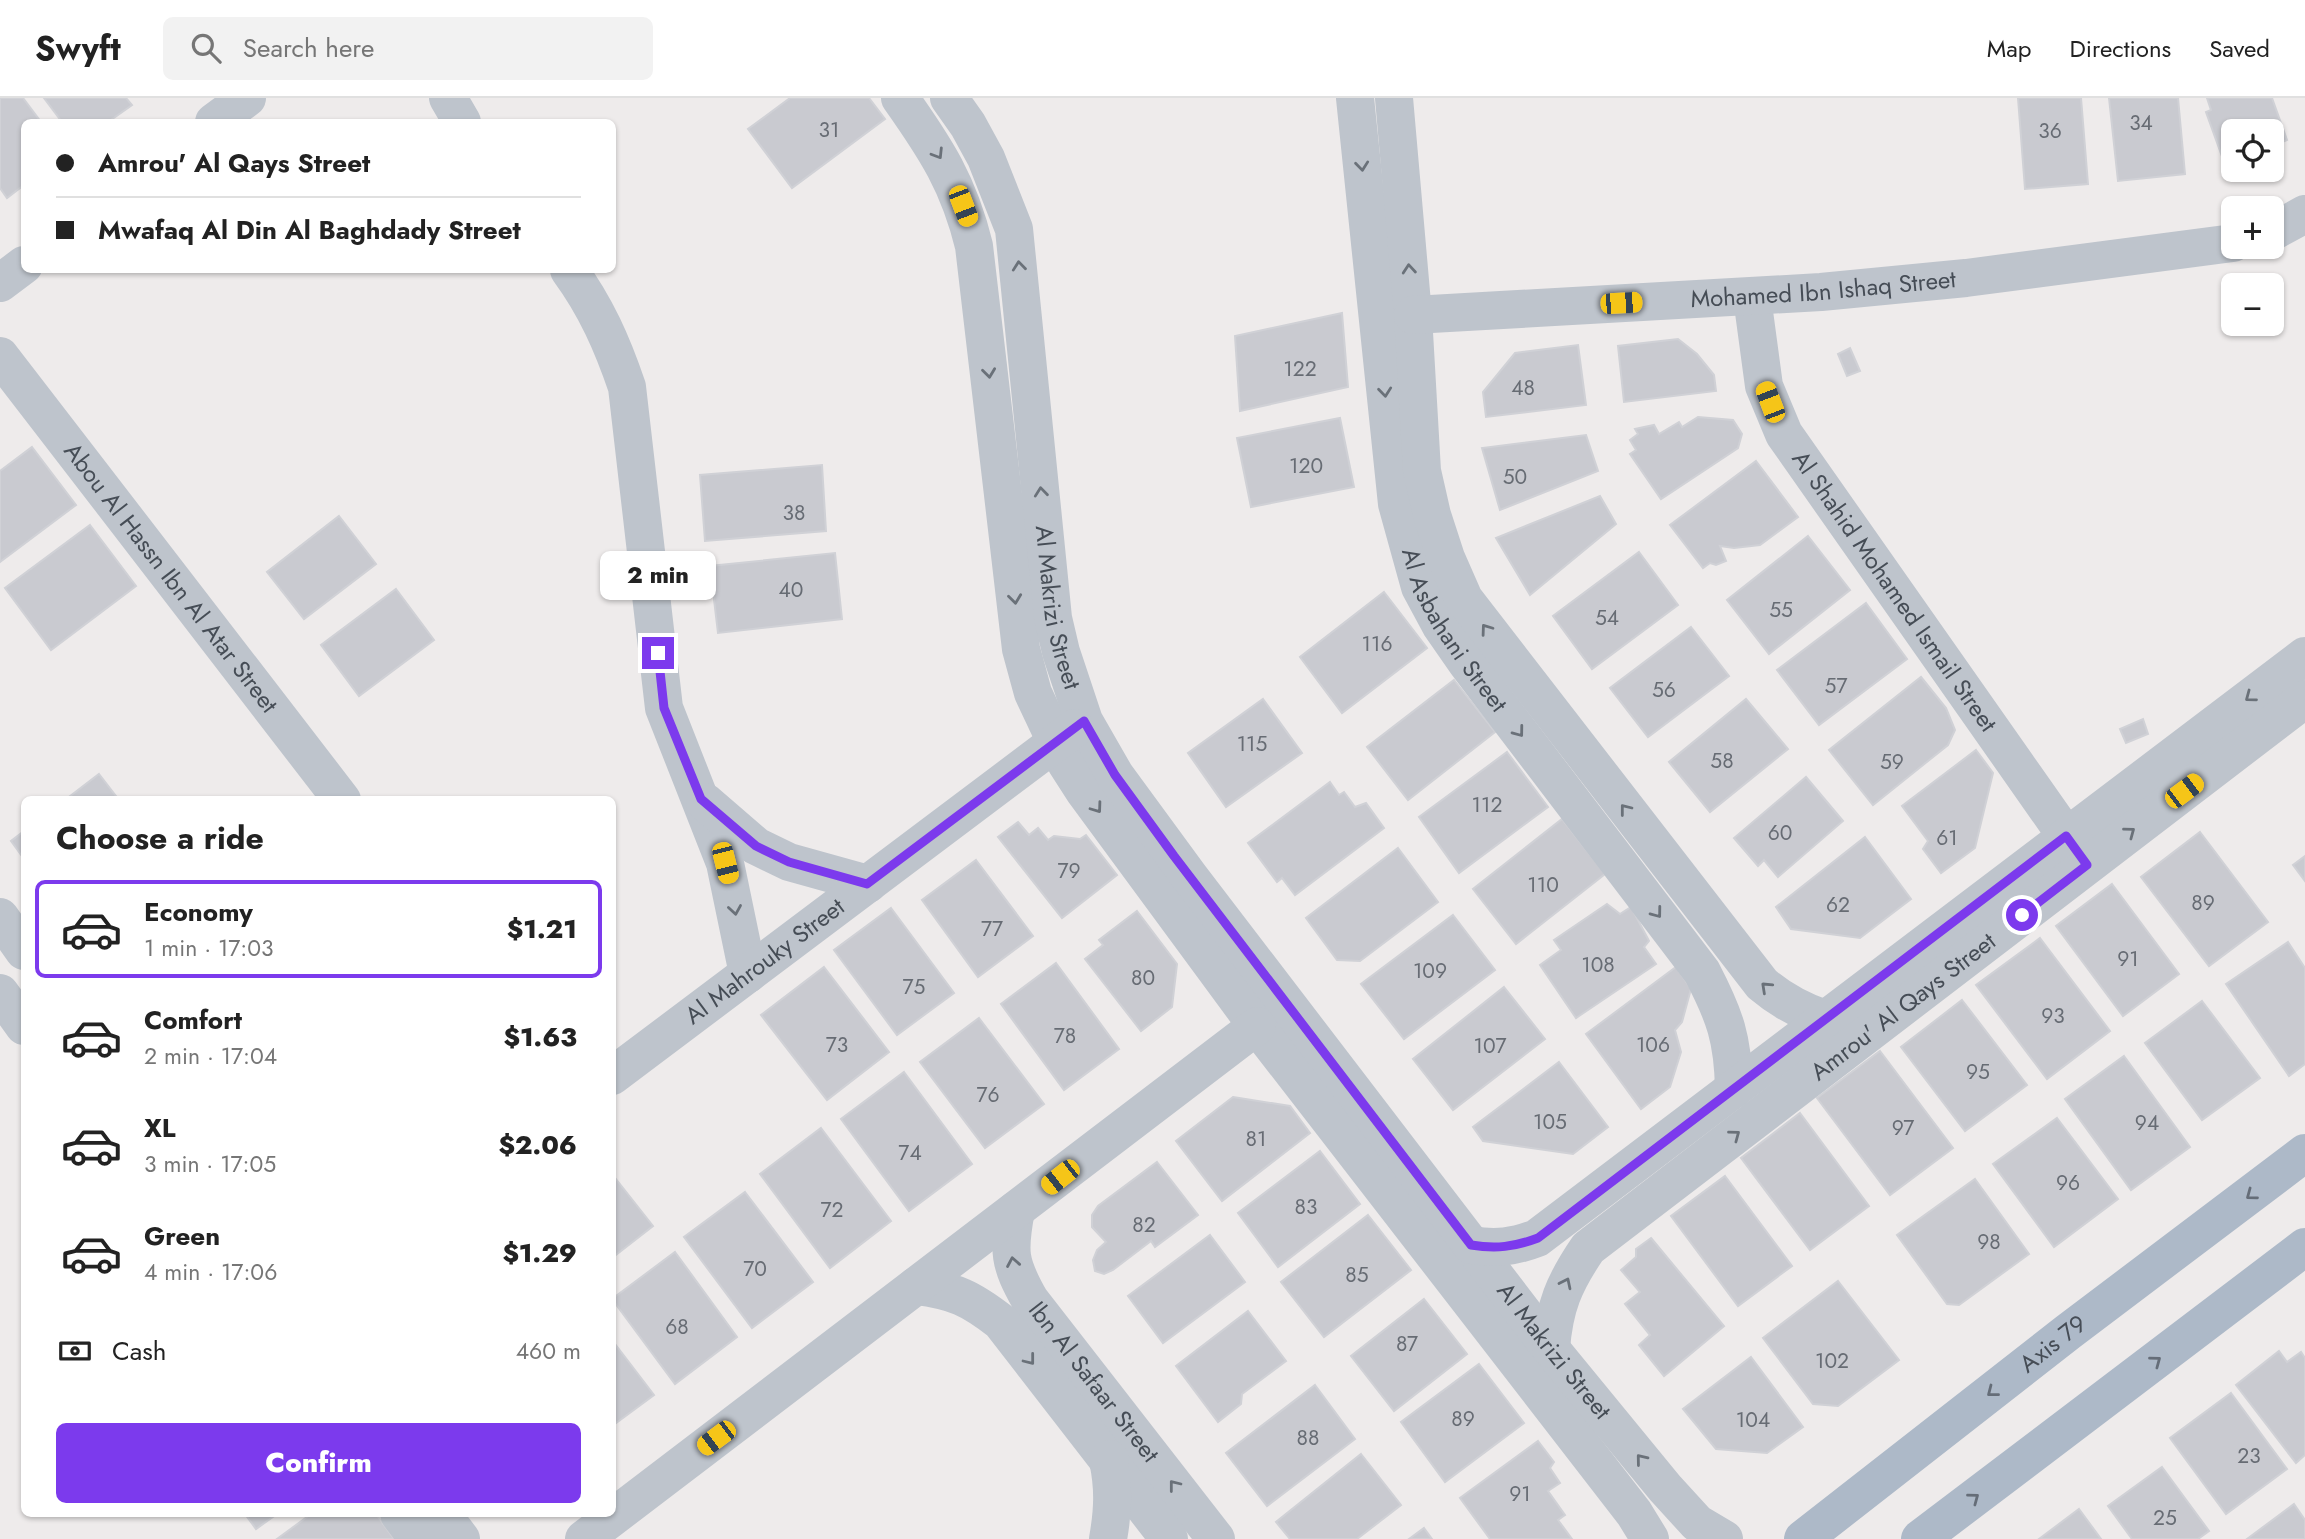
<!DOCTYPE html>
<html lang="en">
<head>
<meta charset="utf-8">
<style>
	body { margin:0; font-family:Jost,sans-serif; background:#f2f2f2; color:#222; height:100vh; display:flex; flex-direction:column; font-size:26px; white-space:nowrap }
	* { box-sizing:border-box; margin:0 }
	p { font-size:23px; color:#767676 }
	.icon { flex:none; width:38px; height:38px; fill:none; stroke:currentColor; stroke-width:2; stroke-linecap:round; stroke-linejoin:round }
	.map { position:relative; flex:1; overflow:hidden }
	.drawer { position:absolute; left:21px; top:698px; width:595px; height:721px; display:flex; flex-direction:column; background:#fff; border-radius:10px; box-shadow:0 2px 5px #0004 }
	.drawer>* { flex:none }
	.guide { position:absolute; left:21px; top:21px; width:595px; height:154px; border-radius:10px; box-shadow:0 2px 5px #0004; display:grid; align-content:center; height:154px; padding:0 35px; background:#fff }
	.buttons { position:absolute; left:2221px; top:21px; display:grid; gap:14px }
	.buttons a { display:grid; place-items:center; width:63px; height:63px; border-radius:10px; background:#fff; box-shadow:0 2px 5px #0004; font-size:35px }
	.end { position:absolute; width:32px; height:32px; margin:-16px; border:9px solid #7c3aed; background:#fff; box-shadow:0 0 0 4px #fff }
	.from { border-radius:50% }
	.bubble { position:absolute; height:49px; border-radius:10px; background:#fff; box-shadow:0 2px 5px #0004; font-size:23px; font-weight:800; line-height:49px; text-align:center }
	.car { position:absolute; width:21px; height:42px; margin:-21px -10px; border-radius:9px; box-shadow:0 0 5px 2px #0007; background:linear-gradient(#f5c518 24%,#345 0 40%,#f5c518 0 76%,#345 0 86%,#f5c518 0) }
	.guide b { display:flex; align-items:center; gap:24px; height:66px; font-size:26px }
	.guide b+b { border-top:2px solid #e0e0e0 }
	.guide i { width:18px; height:18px; background:#222 }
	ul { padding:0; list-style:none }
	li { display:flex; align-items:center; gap:21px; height:98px; margin:0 14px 10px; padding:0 21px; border:4px solid transparent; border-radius:10px }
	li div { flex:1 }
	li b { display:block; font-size:26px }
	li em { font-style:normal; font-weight:800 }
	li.on { border-color:#7c3aed }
	li>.icon { width:63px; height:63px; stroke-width:1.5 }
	h2 { padding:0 35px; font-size:32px; line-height:84px }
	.pay { display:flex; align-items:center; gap:18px; height:77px; padding:0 35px; font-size:26px }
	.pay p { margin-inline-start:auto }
	.button { display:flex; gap:14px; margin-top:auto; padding:14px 35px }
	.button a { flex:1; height:80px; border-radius:10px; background:#7c3aed; color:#fff; font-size:28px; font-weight:800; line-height:80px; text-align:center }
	header { display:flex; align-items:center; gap:42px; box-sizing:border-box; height:98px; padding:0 35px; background:#fff; border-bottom:2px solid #e0e0e0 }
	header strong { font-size:33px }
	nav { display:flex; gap:38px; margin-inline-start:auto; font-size:24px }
	.search { width:490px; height:63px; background:#f2f2f2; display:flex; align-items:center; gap:18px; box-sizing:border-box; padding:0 24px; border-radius:10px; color:#767676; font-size:26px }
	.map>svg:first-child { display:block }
	.building { fill:#c9cad0; stroke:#d0d1d6; stroke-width:2 }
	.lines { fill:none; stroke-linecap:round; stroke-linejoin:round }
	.minor { stroke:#bec4cc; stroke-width:38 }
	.major { stroke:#adb9c8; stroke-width:38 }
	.oneway { stroke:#6a7179 }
	.oneway2 { stroke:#656d78 }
	.route { stroke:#7c3aed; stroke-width:9 }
	.labels { text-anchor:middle; stroke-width:5; stroke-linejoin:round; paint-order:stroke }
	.number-label { font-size:21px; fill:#676c74 }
	.street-label { font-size:24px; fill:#464d56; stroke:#fff }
</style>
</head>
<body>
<header>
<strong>Swyft</strong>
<div class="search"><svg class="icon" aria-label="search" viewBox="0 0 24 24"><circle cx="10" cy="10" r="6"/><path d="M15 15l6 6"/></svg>Search here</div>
<nav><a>Map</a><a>Directions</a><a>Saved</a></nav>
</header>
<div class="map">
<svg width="2305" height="1441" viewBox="0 0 2305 1441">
	<rect width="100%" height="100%" fill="#eeebeb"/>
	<g class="building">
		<polygon points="0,0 23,0 41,24 24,24 24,87 7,100 0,90"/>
		<polygon points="44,0 126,0 132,7 108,24 62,24"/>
		<polygon points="790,0 869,0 885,21 792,90 748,31"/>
		<polygon points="2018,0 2081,0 2088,86 2025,91"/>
		<polygon points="2109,0 2178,0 2185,76 2118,83"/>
		<polygon points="2207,0 2272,0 2287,42 2272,48 2272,33 2233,33 2233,61 2224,64 2206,14 2211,12"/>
		<polygon points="1342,215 1348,289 1240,313 1235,238"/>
		<polygon points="1678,241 1697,256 1714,277 1716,293 1624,304 1618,248"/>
		<polygon points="1578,247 1586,307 1486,319 1483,294 1515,255"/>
		<polygon points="1850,250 1860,273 1847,278 1838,256"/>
		<polygon points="1698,319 1733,322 1742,336 1738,350 1661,401 1630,356 1636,352 1630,342 1638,336 1635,331 1654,327 1659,336 1679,324 1682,329"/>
		<polygon points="1340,320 1354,389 1251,409 1237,340"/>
		<polygon points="1586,337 1598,373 1500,412 1482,350"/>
		<polygon points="32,349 76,407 0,464 0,373"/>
		<polygon points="1756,363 1798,419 1760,447 1734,450 1720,448 1726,463 1716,467 1710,465 1703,470 1670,427"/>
		<polygon points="822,367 826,433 705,443 700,377"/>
		<polygon points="1600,398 1616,426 1530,497 1496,440"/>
		<polygon points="339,418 376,466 304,521 267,474"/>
		<polygon points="90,427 136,488 51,552 5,490"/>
		<polygon points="1808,438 1850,492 1769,556 1727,502"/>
		<polygon points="1639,454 1678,507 1592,571 1553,518"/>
		<polygon points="835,455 842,521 718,535 710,468"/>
		<polygon points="396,491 434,542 359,598 321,547"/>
		<polygon points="1384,494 1427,550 1342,615 1300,559"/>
		<polygon points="1866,505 1907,561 1819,627 1777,572"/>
		<polygon points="1691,529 1729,578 1648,639 1610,590"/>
		<polygon points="1921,579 1946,610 1955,632 1948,647 1873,707 1829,652"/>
		<polygon points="1454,582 1495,634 1408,702 1367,649"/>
		<polygon points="1263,601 1302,655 1226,709 1188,655"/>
		<polygon points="1746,601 1788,651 1710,714 1669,664"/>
		<polygon points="2143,621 2148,636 2126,645 2120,631"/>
		<polygon points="1976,652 1993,675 1975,750 1941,775 1923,751 1928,743 1902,708"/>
		<polygon points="1507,654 1548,709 1459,775 1419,719"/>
		<polygon points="99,676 119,702 65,702"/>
		<polygon points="1806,679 1843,723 1778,779 1764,762 1758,768 1734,740"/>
		<polygon points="1330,684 1339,697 1344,694 1355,709 1366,705 1384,730 1295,797 1282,780 1277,784 1248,745"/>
		<polygon points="1562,721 1605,776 1516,846 1473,791"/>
		<polygon points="1018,724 1029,737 1038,730 1048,742 1054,738 1080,741 1086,737 1117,777 1062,820 998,739"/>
		<polygon points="24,733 24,761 11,743"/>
		<polygon points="2200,734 2268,824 2209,868 2141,779"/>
		<polygon points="1865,739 1911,801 1860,840 1791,831 1776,809"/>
		<polygon points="1398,750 1438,804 1360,863 1337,862 1306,820"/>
		<polygon points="2305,758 2305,783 2293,767"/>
		<polygon points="976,762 1033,838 978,879 922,802"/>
		<polygon points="2112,786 2179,876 2123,918 2056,828"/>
		<polygon points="1607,806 1620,816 1631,809 1649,843 1644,849 1656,866 1576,920 1540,867 1561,852 1554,842"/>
		<polygon points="891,810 954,895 897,937 834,852"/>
		<polygon points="1137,813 1177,866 1172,909 1141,933 1085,861 1103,847 1099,842"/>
		<polygon points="1453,817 1495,872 1404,941 1361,886"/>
		<polygon points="2040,840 2110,933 2047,981 1976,887"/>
		<polygon points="2288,844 2305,870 2305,966 2289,978 2226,886"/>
		<polygon points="1056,865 1119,951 1064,992 1001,906"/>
		<polygon points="824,869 889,954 827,1002 761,917"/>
		<polygon points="1676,869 1691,891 1682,924 1675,932 1681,954 1670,989 1641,1011 1586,936"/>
		<polygon points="1504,889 1545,941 1453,1012 1413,961"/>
		<polygon points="1962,902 2027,987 1965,1033 1901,949"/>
		<polygon points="2202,903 2260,980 2202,1022 2145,945"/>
		<polygon points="979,920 1044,1006 985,1050 920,964"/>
		<polygon points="1880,953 1953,1050 1890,1097 1817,1000"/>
		<polygon points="2124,958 2190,1049 2131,1092 2065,1001"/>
		<polygon points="1559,964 1608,1029 1573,1056 1483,1043 1473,1029"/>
		<polygon points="904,974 972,1066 909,1113 841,1021"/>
		<polygon points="1233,999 1290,1008 1310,1035 1222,1103 1176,1043"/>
		<polygon points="1800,1015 1869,1108 1810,1152 1741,1060"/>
		<polygon points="2057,1020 2118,1101 2054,1149 1993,1066"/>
		<polygon points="821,1030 891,1123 830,1170 760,1076"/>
		<polygon points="1320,1053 1360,1106 1278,1169 1238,1115"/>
		<polygon points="1157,1064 1198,1117 1155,1149 1151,1143 1113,1172 1104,1176 1095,1173 1093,1162 1097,1152 1106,1144 1092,1129 1092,1117 1098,1108"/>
		<polygon points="612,1076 653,1128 612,1160"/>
		<polygon points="1725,1078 1792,1168 1738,1208 1671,1118"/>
		<polygon points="1975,1081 2029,1156 1959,1207 1947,1206 1897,1137"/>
		<polygon points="745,1094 813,1184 752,1230 684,1139"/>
		<polygon points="1368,1117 1411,1172 1324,1239 1281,1184"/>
		<polygon points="1210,1137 1245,1184 1163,1245 1128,1198"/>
		<polygon points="1651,1140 1724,1228 1664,1278 1639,1247 1650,1237 1625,1206 1640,1194 1621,1172 1636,1159 1636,1151"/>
		<polygon points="675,1154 737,1239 675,1286 612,1201"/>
		<polygon points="1838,1183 1899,1262 1838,1308 1813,1306 1763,1240"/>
		<polygon points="1424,1201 1467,1256 1394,1313 1351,1258"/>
		<polygon points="1248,1213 1286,1263 1242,1296 1241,1306 1218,1324 1176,1268"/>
		<polygon points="612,1242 654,1297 612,1328"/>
		<polygon points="2279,1253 2287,1264 2301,1254 2305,1260 2305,1357 2296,1365 2236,1287"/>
		<polygon points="1751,1259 1803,1329 1767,1355 1716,1351 1683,1311"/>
		<polygon points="1479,1266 1524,1325 1445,1384 1401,1324"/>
		<polygon points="1315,1287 1355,1341 1267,1408 1226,1355"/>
		<polygon points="2231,1295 2287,1371 2226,1416 2170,1340"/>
		<polygon points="1538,1343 1554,1364 1550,1370 1560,1385 1548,1393 1565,1417 1558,1422 1572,1441 1490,1441 1460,1400"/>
		<polygon points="1361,1356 1401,1407 1357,1441 1290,1441 1276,1424"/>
		<polygon points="2162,1369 2209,1433 2198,1441 2132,1441 2108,1408"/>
		<polygon points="2294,1406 2305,1422 2305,1441 2247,1441"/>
		<polygon points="2079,1411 2101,1441 2039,1441"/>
		<polygon points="245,1416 277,1416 256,1431"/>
		<polygon points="311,1416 376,1416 394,1441 277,1441"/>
		<polygon points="1424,1430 1432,1441 1409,1441"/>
	</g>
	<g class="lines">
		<g class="minor">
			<polyline points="448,0 462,24"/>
			<path d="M900,0C936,51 959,86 974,148L1021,551L1033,595L1066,665L1084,693L1257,928L1634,1415L1650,1441"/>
			<path id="s1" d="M949,0L968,27L986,60L1014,131L1053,520L1061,554L1084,623L1115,677L1189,778L1551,1251L1665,1390L1697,1425L1724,1441"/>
			<path id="s2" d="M1355,0L1397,406L1420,489L1441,528L1466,564L1702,874C1725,918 1733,941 1734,991"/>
			<path d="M1394,0L1413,217L1422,373L1432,417L1446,460L1464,501L1762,886C1782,903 1801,913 1825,921"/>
			<polyline points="214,24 247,0"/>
			<polyline points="2272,134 2305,116"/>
			<path d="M569,172C596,209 612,245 627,289L664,610L725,765L748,876"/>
			<polyline points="0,185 24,167"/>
			<path id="s3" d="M1752,199L1764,288L1784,336L2081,759"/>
			<path id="s4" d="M1413,217L1821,194L1966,180L2233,145"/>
			<path id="s5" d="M0,258L342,702"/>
			<polyline points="705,704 756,748 789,764 868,786"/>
			<polyline points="0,819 24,853"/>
			<polyline points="0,895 24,928"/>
			<path id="s6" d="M612,978L1075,630"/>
			<path id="s7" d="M1016,1112C1008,1154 1009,1165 1030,1202L1216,1441"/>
			<path d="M1471,1147C1496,1151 1514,1149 1537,1140L2305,558"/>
			<path d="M916,1188C955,1193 970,1200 1001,1224L1169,1441"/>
			<path id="s8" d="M1551,1251C1554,1209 1564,1185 1588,1150L2305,601"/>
			<polyline points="399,1416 418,1441"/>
			<polyline points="442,1416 461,1441"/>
			<polyline points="584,1441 1257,928"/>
			<path d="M1108,1441C1113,1413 1114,1390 1108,1362L1110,1361"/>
		</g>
		<g class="major">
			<path id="s9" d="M1803,1441L2068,1234L2305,1055"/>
			<polyline points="1920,1441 2305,1149"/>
		</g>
	</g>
	<defs><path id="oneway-chevron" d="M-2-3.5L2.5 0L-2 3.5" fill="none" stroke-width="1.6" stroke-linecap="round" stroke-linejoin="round" transform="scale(1.75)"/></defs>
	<g class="oneway">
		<use href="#oneway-chevron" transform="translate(938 56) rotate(58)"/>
		<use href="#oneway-chevron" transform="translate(1362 68) rotate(84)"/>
		<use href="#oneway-chevron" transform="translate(1019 168) rotate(-96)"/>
		<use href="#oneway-chevron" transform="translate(1409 171) rotate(-95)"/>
		<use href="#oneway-chevron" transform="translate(989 275) rotate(83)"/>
		<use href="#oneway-chevron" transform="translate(1385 294) rotate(84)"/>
		<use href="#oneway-chevron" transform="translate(1041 394) rotate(-96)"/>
		<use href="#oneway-chevron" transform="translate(1015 501) rotate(83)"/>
		<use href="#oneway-chevron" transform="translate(1486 531) rotate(-126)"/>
		<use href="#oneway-chevron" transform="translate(2250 599) rotate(143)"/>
		<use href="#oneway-chevron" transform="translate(1519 634) rotate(53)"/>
		<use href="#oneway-chevron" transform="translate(1097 710) rotate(54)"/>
		<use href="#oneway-chevron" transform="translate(1625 711) rotate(-128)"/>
		<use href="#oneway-chevron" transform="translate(2130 734) rotate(-37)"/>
		<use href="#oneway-chevron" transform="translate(735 812) rotate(81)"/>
		<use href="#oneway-chevron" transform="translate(1657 815) rotate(53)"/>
		<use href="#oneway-chevron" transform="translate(1766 889) rotate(-137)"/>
		<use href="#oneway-chevron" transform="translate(1735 1037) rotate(-37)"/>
		<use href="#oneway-chevron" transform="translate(1013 1164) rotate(-100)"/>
		<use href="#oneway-chevron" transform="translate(1566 1185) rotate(-64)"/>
		<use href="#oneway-chevron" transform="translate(1030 1262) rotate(52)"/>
		<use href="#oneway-chevron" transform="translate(1641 1361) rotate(-129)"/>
		<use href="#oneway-chevron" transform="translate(1174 1387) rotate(-128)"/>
	</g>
	<g class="oneway2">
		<use href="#oneway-chevron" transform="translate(2251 1097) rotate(143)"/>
		<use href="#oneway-chevron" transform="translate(2156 1263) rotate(-37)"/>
		<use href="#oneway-chevron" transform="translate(1992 1294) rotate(142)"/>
		<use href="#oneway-chevron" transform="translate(1974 1400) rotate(-37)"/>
	</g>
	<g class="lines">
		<path class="route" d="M658,555L664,610L701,701L756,748L789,764L867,786L1084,623L1115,677L1174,758L1471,1147C1496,1151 1514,1149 1538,1140L2066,738L2087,767L2022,817"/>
	</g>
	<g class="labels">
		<g class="number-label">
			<text x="2141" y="32">34</text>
			<text x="829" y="39">31</text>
			<text x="2050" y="40">36</text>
			<text x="1300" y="278">122</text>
			<text x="1523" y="297">48</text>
			<text x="1306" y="375">120</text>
			<text x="1515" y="386">50</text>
			<text x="794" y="422">38</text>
			<text x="791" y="499">40</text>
			<text x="1781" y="519">55</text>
			<text x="1607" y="527">54</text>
			<text x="1377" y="553">116</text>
			<text x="1836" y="595">57</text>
			<text x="1664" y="599">56</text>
			<text x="1252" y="653">115</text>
			<text x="1722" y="670">58</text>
			<text x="1892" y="671">59</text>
			<text x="1487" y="714">112</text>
			<text x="1780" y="742">60</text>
			<text x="1947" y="747">61</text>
			<text x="1069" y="780">79</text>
			<text x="1543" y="794">110</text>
			<text x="2203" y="812">89</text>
			<text x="1838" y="814">62</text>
			<text x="992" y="838">77</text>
			<text x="2128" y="868">91</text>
			<text x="1598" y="874">108</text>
			<text x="1430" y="880">109</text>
			<text x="1143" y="887">80</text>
			<text x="914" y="896">75</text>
			<text x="2053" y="925">93</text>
			<text x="1065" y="945">78</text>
			<text x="837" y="954">73</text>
			<text x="1653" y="954">106</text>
			<text x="1490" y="955">107</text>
			<text x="1978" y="981">95</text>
			<text x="988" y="1004">76</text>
			<text x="1550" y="1031">105</text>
			<text x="2147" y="1032">94</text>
			<text x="1903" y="1037">97</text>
			<text x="1256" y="1048">81</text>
			<text x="910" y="1062">74</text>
			<text x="2068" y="1092">96</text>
			<text x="1306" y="1116">83</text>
			<text x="832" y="1119">72</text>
			<text x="1144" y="1134">82</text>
			<text x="1989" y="1151">98</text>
			<text x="755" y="1178">70</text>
			<text x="1357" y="1184">85</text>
			<text x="677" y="1236">68</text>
			<text x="1407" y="1253">87</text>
			<text x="1832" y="1270">102</text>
			<text x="1463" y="1328">89</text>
			<text x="1753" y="1329">104</text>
			<text x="1308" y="1347">88</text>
			<text x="2249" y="1365">23</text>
			<text x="1520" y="1403">91</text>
			<text x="2165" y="1427">25</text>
		</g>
		<g class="street-label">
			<text dy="8" stroke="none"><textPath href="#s4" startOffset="411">Mohamed Ibn Ishaq Street</textPath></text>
			<text dy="8" stroke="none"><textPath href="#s5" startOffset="280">Abou Al Hassn Ibn Al Atar Street</textPath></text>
			<text dy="8" stroke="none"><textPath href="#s3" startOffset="334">Al Shahid Mohamed Ismail Street</textPath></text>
			<text dy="8" stroke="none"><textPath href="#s1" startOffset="528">Al Makrizi Street</textPath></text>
			<text dy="8" stroke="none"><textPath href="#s2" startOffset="548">Al Asbahani Street</textPath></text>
			<text dy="8" stroke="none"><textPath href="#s6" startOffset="191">Al Mahrouky Street</textPath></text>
			<text dy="8" stroke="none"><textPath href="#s8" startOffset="506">Amrou' Al Qays Street</textPath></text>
			<text dy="8" stroke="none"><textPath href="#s9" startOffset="317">Axis 79</textPath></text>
			<text dy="8" stroke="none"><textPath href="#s1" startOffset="1432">Al Makrizi Street</textPath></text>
			<text dy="8" stroke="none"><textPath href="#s7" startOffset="198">Ibn Al Safaar Street</textPath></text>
		</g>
	</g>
</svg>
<div class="buttons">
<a><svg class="icon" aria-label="locate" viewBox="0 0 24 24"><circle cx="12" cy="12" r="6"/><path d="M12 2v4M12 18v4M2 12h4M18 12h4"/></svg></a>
<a>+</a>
<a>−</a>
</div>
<i class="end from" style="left:2022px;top:817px"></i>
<i class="end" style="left:658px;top:555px"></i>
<div class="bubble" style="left:600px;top:453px;width:116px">2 min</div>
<i class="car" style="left:963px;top:108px;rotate:159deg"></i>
<i class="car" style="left:1621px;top:205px;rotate:87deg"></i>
<i class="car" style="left:1770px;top:304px;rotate:339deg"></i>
<i class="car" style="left:2184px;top:693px;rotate:53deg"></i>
<i class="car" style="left:725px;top:765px;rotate:166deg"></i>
<i class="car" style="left:1060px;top:1079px;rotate:232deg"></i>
<i class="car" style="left:716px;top:1340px;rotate:233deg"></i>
<div class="guide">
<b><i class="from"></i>Amrou' Al Qays Street</b>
<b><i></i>Mwafaq Al Din Al Baghdady Street</b>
</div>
<section class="drawer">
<h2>Choose a ride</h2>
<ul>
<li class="on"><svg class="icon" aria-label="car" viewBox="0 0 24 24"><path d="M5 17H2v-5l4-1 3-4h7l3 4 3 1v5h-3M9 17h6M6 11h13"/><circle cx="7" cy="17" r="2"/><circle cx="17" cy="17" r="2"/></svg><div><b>Economy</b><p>1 min · 17:03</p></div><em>$1.21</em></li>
<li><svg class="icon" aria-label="car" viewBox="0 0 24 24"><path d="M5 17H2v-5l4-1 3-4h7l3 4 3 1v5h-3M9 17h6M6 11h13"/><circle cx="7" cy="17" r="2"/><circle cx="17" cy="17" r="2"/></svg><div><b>Comfort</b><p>2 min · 17:04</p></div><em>$1.63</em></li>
<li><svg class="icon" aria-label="car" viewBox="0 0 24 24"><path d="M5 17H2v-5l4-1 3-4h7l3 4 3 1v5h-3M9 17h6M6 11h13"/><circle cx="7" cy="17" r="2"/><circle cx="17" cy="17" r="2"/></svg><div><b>XL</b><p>3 min · 17:05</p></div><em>$2.06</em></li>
<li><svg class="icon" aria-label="car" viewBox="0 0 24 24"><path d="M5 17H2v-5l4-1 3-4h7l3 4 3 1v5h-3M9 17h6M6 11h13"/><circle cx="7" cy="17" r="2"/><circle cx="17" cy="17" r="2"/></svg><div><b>Green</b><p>4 min · 17:06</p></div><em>$1.29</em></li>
</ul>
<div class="pay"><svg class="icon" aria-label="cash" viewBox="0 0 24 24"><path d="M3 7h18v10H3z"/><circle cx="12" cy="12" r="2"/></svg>Cash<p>460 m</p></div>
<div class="button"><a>Confirm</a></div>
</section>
</div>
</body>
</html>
